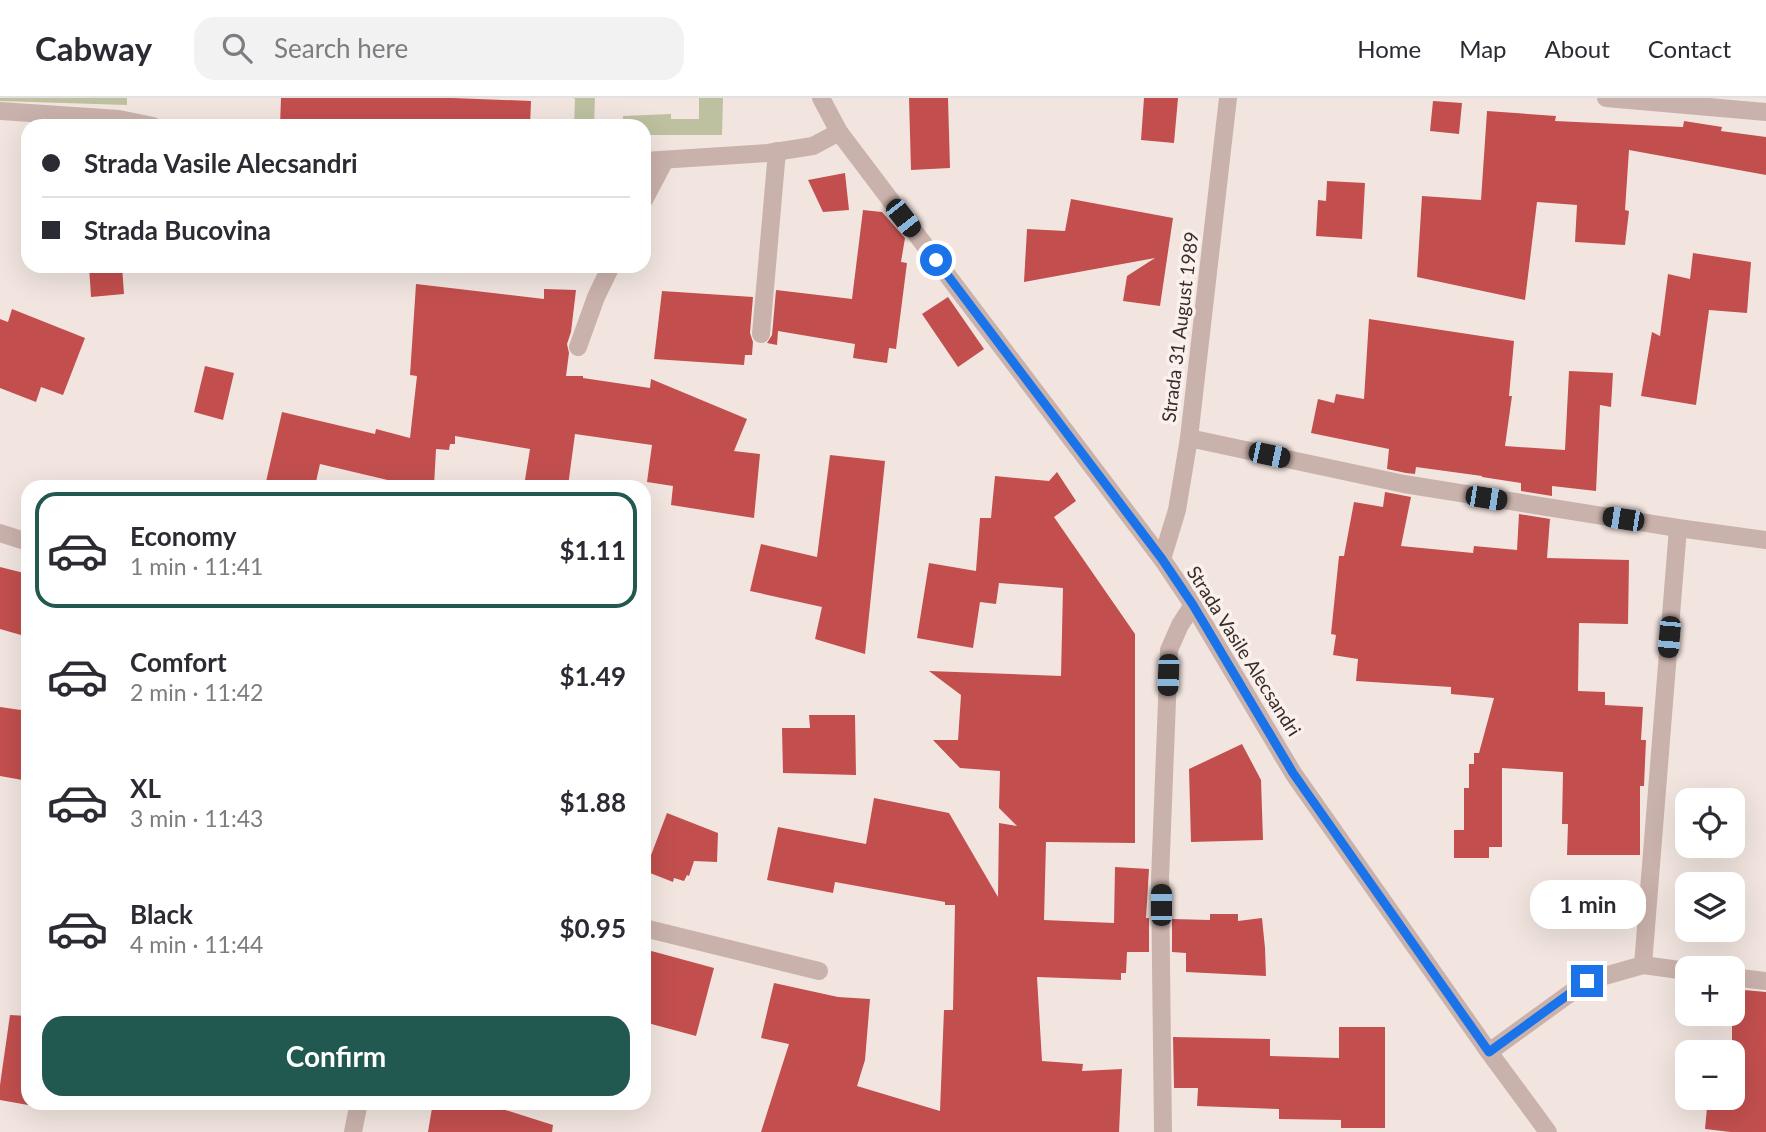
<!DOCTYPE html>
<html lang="en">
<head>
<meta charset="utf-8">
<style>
	body { margin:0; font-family:Lato,sans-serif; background:#f2f2f3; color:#2b2b33; height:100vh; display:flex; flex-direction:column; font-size:26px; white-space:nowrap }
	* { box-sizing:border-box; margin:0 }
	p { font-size:23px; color:#7c7c81 }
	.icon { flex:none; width:38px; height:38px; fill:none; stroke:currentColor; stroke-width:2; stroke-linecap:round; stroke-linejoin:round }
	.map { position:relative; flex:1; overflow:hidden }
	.sheet { position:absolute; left:21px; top:382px; width:630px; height:630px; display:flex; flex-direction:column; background:#fff; border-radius:21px; box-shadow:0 7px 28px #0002 }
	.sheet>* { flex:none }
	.guide { position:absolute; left:21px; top:21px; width:630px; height:154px; border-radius:21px; box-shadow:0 7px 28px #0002; display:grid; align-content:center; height:154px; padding:0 21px; background:#fff }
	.controls { position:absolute; left:1675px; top:690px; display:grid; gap:14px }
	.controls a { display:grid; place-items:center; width:70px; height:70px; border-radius:14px; background:#fff; box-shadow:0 7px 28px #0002; font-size:35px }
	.end { position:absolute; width:32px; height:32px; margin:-16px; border:9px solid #1a73e8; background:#fff; box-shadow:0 0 0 4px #fff }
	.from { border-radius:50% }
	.bubble { position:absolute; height:49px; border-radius:21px; background:#fff; box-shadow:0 7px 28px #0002; font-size:23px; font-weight:700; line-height:49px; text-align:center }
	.car { position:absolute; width:21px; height:42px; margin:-21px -10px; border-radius:9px; box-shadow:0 0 5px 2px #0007; background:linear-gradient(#222 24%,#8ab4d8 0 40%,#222 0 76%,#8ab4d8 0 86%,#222 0) }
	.guide b { display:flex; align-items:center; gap:24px; height:66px; font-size:26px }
	.guide b+b { border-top:2px solid #e1e1e2 }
	.guide i { width:18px; height:18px; background:#2b2b33 }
	ul { padding:12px 0 0; list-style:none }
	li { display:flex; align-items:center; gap:21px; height:116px; margin:0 14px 10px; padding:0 7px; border:4px solid transparent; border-radius:21px }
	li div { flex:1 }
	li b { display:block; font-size:26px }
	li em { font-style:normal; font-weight:700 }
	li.selected { border-color:#215950 }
	li>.icon { width:63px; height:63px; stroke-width:1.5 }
	.action { display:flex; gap:14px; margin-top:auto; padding:14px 21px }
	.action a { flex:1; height:80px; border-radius:21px; background:#215950; color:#fff; font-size:28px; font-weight:700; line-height:80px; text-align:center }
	header { display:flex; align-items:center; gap:42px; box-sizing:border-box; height:98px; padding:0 35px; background:#fff; border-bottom:2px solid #e1e1e2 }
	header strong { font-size:33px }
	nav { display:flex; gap:38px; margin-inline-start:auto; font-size:24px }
	.search { width:490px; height:63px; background:#f2f2f3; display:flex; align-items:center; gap:18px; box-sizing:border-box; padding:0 24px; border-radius:21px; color:#7c7c81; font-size:26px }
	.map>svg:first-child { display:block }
	.green { fill:#bec1a0 }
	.building { fill:#c24f4e }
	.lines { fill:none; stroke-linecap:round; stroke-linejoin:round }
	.lane { stroke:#cab2ac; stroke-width:18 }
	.street { stroke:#cab2ac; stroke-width:18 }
	.route { stroke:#1a73e8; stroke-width:9 }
	.labels { text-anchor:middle; stroke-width:7; stroke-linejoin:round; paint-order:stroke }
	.street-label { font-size:19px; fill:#392c2a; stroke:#faf0ec }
</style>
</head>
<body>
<header>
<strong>Cabway</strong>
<div class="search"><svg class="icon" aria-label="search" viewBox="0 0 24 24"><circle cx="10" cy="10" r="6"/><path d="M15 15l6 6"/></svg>Search here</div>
<nav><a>Home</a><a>Map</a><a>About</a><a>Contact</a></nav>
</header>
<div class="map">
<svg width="1766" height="1034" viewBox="0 0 1766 1034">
	<rect width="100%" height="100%" fill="#f2e5e0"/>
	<g class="green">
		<polygon points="0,0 127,0 127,7 0,3"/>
		<polygon points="573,0 595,0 594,28 574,28 575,1"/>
		<polygon points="699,0 723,0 722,37 644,37 644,28 627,28 623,23 623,18 671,16 671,21 699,21"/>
	</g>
	<g class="building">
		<polygon points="281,0 453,0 531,3 530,28 280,28"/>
		<polygon points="909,0 948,0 950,70 911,72"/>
		<polygon points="1144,0 1178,0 1174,45 1141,42"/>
		<polygon points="1433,3 1462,5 1459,36 1430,33"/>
		<polygon points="1487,13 1556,18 1555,23 1683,29 1684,23 1722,29 1721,33 1766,39 1766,77 1629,52 1625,112 1629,113 1625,147 1575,144 1577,107 1537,104 1525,202 1417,179 1422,98 1481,102"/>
		<polygon points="845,75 849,112 823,114 808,82"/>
		<polygon points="1327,83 1365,85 1362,141 1316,138 1318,102 1326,103"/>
		<polygon points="1071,101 1173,120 1160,208 1123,203 1127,178 1155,160 1024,184 1027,131 1065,133"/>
		<polygon points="863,112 882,114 905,140 901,164 907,165 896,251 889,250 887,265 853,260 855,246 778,233 777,247 767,245 772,237 776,192 852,201"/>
		<polygon points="1693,155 1751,164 1747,215 1709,212 1696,307 1641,298 1652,234 1660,238 1668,176 1690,181"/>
		<polygon points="89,168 122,168 124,196 91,199"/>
		<polygon points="416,186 544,201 544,191 576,192 571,234 567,246 569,255 566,278 583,278 583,280 650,290 651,281 747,321 734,353 760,356 754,420 671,407 673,388 647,384 652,347 575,336 568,388 524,388 530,351 455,338 455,346 450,346 449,352 436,351 434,388 413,388 320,366 315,388 265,388 282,314 375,336 376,331 410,340 417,278 410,277"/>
		<polygon points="662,193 753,199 750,235 753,244 752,257 745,257 744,267 654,261"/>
		<polygon points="948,199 984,251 958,269 922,216"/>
		<polygon points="12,211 85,240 63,297 41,289 36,304 0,290 0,221 8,224"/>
		<polygon points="1369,221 1514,243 1509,298 1512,298 1505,348 1565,352 1569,273 1613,275 1611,309 1600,307 1596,393 1552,388 1552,398 1521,393 1521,385 1482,379 1482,378 1416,369 1415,376 1406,375 1387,371 1389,351 1311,335 1318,301 1334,305 1336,296 1364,301"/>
		<polygon points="205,268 234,275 223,322 194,314"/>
		<polygon points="830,357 885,363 865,556 815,541 822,509 750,493 761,446 817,459"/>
		<polygon points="1057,374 1076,403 1054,419 1135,536 1135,745 1046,744 1044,822 1114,825 1115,769 1149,771 1146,820 1149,820 1149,854 1127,854 1126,875 1121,875 1121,882 1037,879 1042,963 1083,966 1082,973 1122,971 1119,1034 761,1034 789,946 761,940 774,885 838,899 870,901 865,962 857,988 940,1013 944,912 953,912 955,807 945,807 945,804 835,784 833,795 767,782 778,729 866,746 874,700 949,715 998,799 999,725 1017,728 999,710 1000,673 960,670 933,642 958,642 961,597 929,573 1061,578 1063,490 999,485 996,506 980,504 973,550 917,540 929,465 976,473 980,420 991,420 995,378 1049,383"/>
		<polygon points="1385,394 1411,399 1401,448 1473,455 1474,448 1517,452 1519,416 1550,421 1547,460 1629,462 1628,526 1579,525 1578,593 1605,594 1605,607 1643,609 1641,642 1646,642 1644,688 1640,688 1640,757 1567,757 1568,726 1562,726 1563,674 1502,670 1502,749 1489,749 1489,760 1454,760 1454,732 1464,732 1464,690 1469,690 1469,666 1474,666 1474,655 1479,655 1494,600 1451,596 1451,589 1356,583 1358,561 1333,557 1336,537 1331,536 1339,458 1344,458 1354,404 1383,409"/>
		<polygon points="0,469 28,476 28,539 0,531"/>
		<polygon points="0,609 28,613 28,683 0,678"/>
		<polygon points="809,617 855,617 856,677 783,675 782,630 810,630"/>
		<polygon points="1242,646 1261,682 1263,742 1191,744 1189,671"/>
		<polygon points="667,715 718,735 717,764 694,763 689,778 687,777 684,783 674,780 673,784 645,773"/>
		<polygon points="1210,816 1238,816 1238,823 1262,820 1265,850 1266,878 1186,874 1186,855 1172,854 1172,821 1210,822"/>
		<polygon points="644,851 714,870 696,938 644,924"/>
		<polygon points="1732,891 1766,894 1766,1034 1731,1034 1705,1031 1708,999 1732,999 1732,954 1713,954 1714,944 1732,946"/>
		<polygon points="10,917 28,918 28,1007 0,1002 0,987"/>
		<polygon points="1339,929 1385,929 1385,1030 1341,1030 1341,1022 1279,1021 1279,1011 1197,1008 1198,990 1174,990 1173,939 1270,941 1270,958 1339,960"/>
		<polygon points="433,1004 480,1004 553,1027 552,1034 428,1034"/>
	</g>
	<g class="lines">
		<g class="lane">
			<polyline points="0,13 119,21 153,28"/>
			<polyline points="644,63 768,55 813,48 839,34"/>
			<polyline points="644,102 665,62"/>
			<polyline points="761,236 777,53"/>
			<polyline points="578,249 596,199 611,168"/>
			<polyline points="0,435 28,444"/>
		</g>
		<g class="street">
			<polyline points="821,0 839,34 1162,461 1193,507 1293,675 1489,954 1548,1034"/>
			<polyline points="1606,0 1766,14"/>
			<polyline points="1189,340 1404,386 1678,430 1766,442"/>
			<polyline points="1162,461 1177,412 1189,340 1228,0"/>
			<polyline points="644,830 819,873"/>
			<polyline points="1643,867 1678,430"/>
			<polyline points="1732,879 1766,883"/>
			<polyline points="1489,954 1587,883 1643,867 1687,873"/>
			<polyline points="353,1034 359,1004"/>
			<polyline points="1163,1034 1160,781 1169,552 1180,527 1193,507"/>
		</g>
	</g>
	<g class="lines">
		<polyline class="route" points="936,162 1162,461 1193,507 1293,675 1489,954 1587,883"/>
	</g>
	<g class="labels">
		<g class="street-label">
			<text transform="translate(1180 229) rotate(-83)" y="7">Strada 31 August 1989</text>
			<text transform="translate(1244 553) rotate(58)" y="7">Strada Vasile Alecsandri</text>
		</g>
	</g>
</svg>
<div class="controls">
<a><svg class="icon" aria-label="locate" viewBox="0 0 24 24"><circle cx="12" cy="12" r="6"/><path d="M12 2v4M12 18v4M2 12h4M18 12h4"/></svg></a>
<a><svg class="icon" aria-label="layers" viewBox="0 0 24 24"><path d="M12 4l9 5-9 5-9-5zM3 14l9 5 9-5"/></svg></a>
<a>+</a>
<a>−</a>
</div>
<i class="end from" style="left:936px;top:162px"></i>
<i class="end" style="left:1587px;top:883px"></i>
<div class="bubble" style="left:1530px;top:782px;width:116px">1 min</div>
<i class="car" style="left:903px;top:120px;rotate:142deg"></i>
<i class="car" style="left:1269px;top:357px;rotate:102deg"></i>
<i class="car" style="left:1486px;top:400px;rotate:99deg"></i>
<i class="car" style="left:1623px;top:421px;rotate:279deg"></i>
<i class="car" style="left:1669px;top:539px;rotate:185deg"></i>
<i class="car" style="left:1168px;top:577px;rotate:182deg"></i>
<i class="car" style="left:1161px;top:807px;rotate:0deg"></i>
<div class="guide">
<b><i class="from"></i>Strada Vasile Alecsandri</b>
<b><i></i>Strada Bucovina</b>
</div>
<section class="sheet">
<ul>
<li class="selected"><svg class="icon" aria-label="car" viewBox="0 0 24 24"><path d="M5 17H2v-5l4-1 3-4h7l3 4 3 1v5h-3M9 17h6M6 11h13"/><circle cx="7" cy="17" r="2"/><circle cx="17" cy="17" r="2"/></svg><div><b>Economy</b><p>1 min · 11:41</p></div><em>$1.11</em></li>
<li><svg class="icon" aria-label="car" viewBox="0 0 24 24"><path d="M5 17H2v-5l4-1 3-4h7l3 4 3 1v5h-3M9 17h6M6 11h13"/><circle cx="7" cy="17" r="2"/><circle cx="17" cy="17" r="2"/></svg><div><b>Comfort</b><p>2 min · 11:42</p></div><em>$1.49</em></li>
<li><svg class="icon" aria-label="car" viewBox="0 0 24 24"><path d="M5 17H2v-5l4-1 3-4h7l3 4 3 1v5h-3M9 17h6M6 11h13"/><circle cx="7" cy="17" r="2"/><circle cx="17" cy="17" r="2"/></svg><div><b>XL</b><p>3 min · 11:43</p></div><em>$1.88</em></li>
<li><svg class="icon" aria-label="car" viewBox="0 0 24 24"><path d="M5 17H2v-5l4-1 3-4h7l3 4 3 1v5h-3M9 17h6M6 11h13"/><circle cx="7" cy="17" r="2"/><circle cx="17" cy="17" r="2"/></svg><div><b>Black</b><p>4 min · 11:44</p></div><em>$0.95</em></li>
</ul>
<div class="action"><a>Confirm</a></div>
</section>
</div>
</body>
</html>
